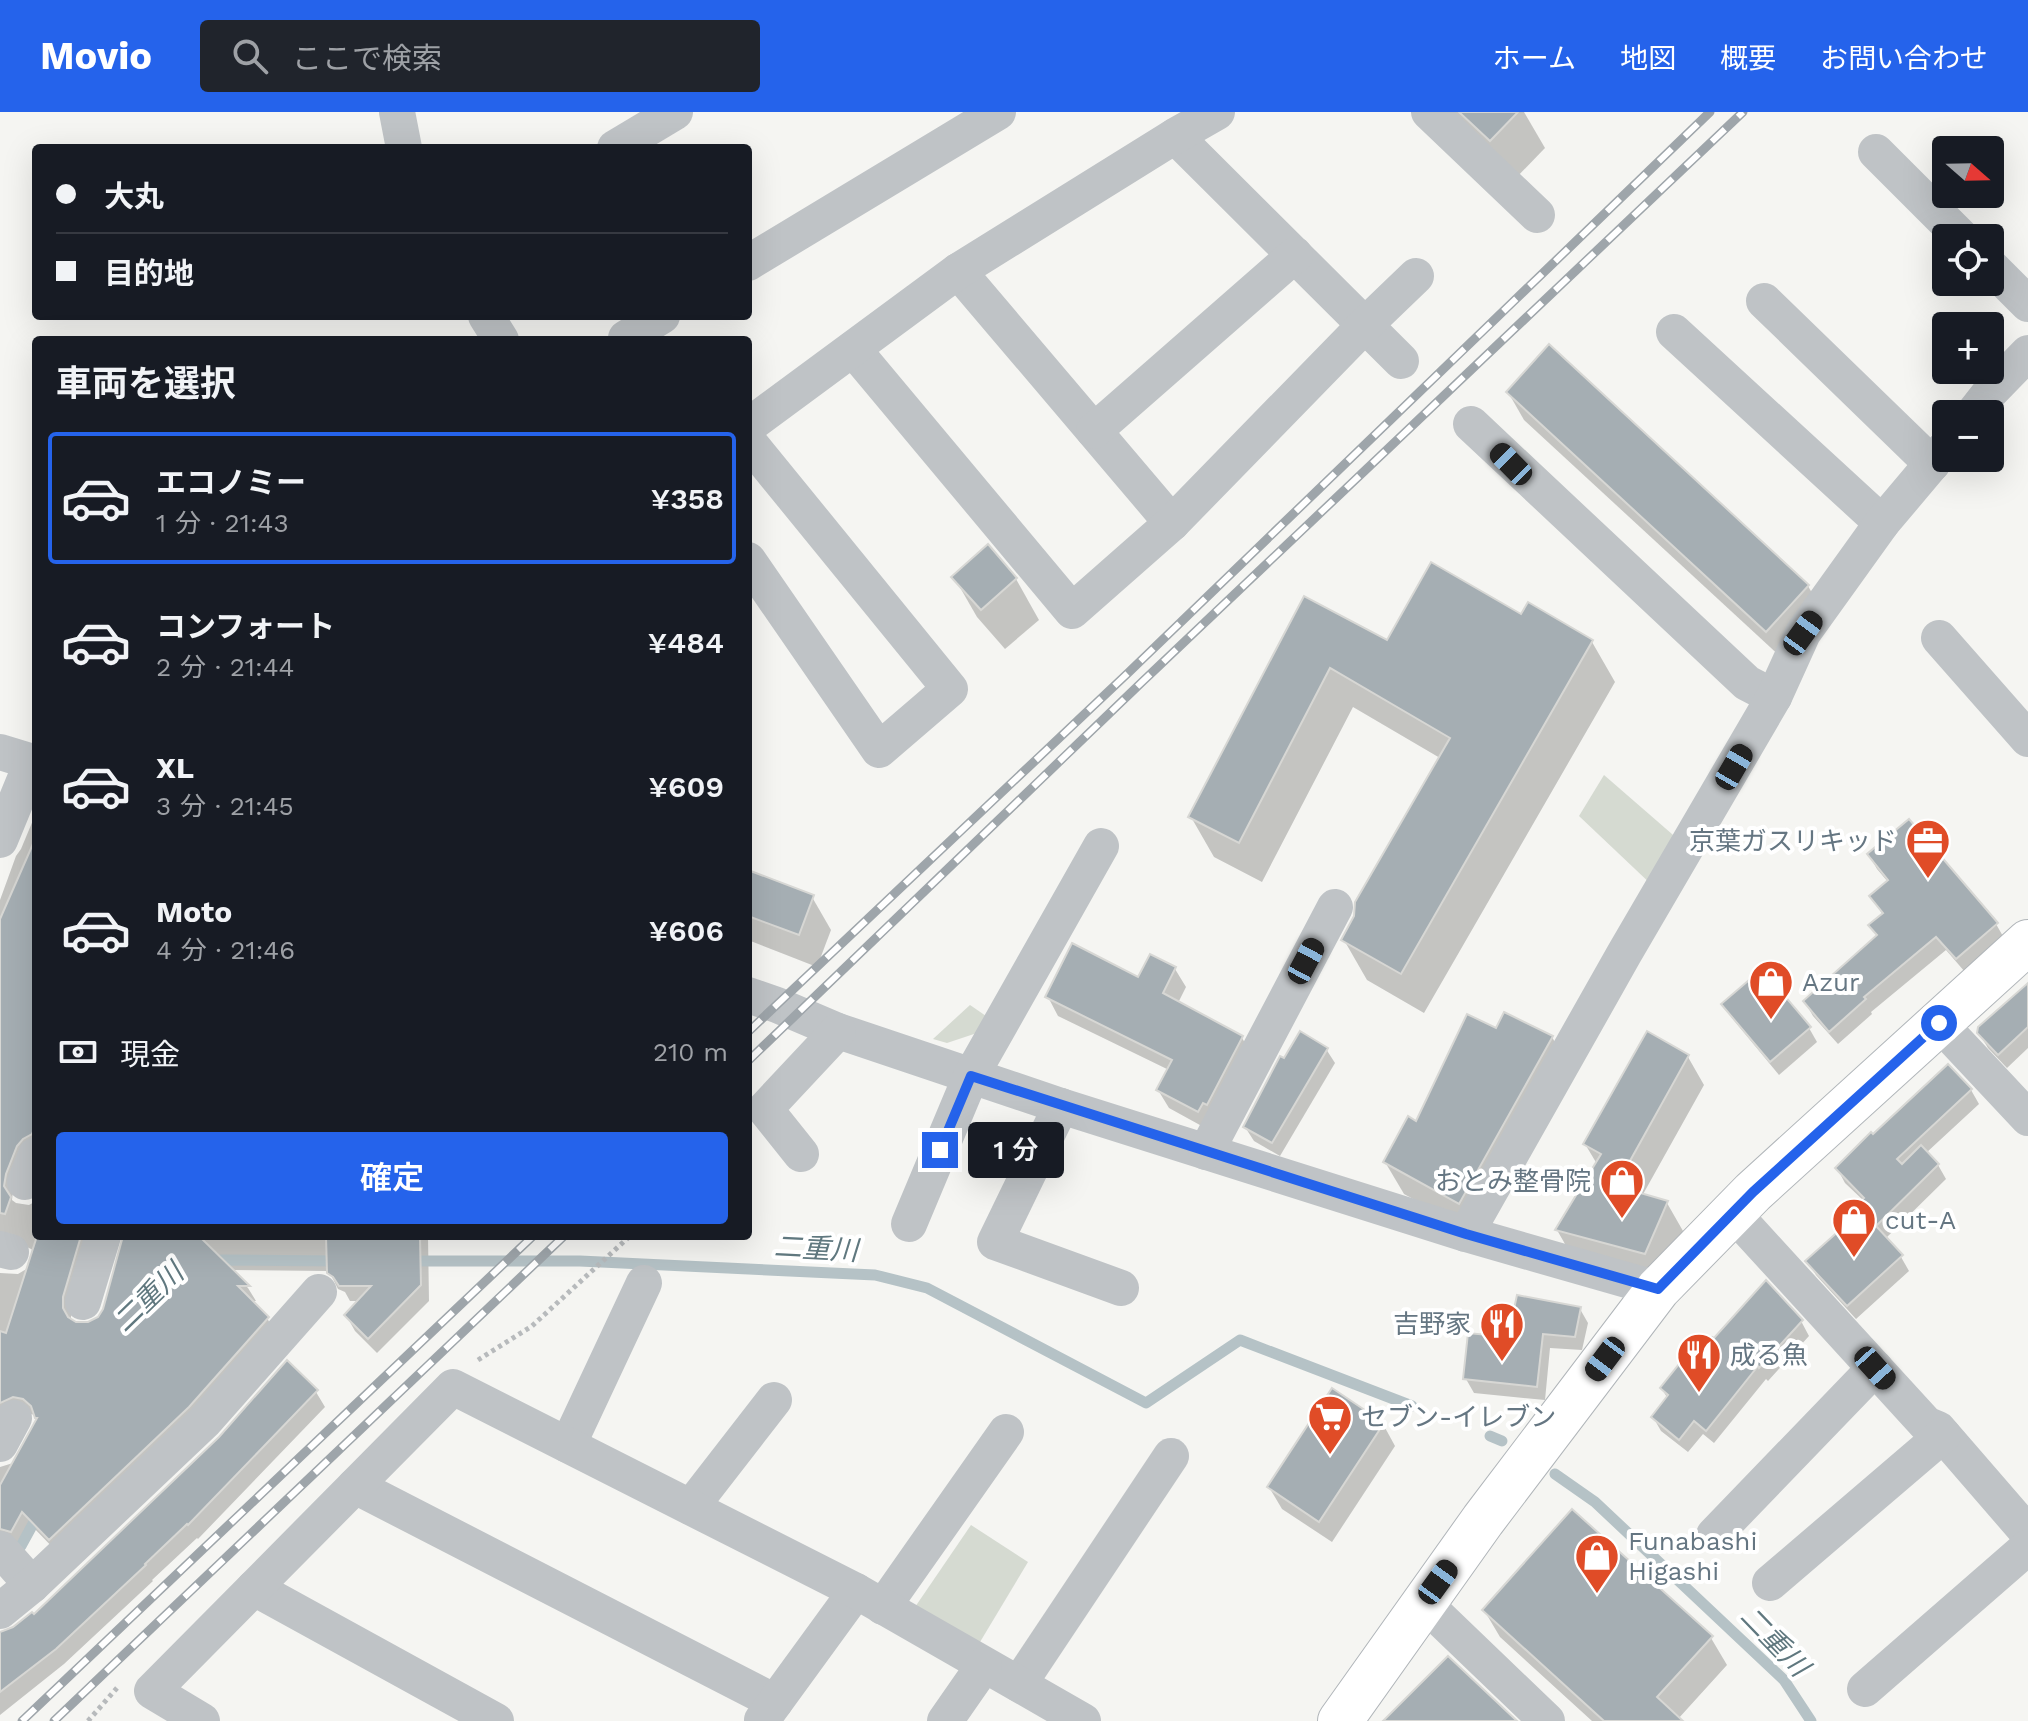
<!DOCTYPE html>
<html lang="ja">
<head>
<meta charset="utf-8">
<style>
	body { margin:0; font-family:"Work Sans","Noto Sans JP",sans-serif; background:#20242c; color:#f1f3f6; height:100vh; display:flex; flex-direction:column; font-size:30px; white-space:nowrap }
	* { box-sizing:border-box; margin:0 }
	p { font-size:26px; color:#9ea1a6 }
	.icon { flex:none; width:44px; height:44px; fill:none; stroke:currentColor; stroke-width:2; stroke-linecap:round; stroke-linejoin:round }
	.map { position:relative; flex:1; overflow:hidden }
	.details { position:absolute; left:32px; top:224px; width:720px; height:904px; display:flex; flex-direction:column; background:#171b24; border-radius:8px; box-shadow:0 8px 32px #0002 }
	.details>* { flex:none }
	.hud { position:absolute; left:32px; top:32px; width:720px; height:176px; border-radius:8px; box-shadow:0 8px 32px #0002; display:grid; align-content:center; height:176px; padding:0 24px; background:#171b24 }
	.needle { width:52px; rotate:110deg }
	.controls { position:absolute; left:1932px; top:24px; display:grid; gap:16px }
	.controls a { display:grid; place-items:center; width:72px; height:72px; border-radius:8px; background:#171b24; box-shadow:0 8px 32px #0002; font-size:40px }
	.end { position:absolute; width:36px; height:36px; margin:-18px; border:10px solid #2563eb; background:#fff; box-shadow:0 0 0 4px #fff }
	.from { border-radius:50% }
	.bubble { position:absolute; height:56px; border-radius:8px; background:#171b24; box-shadow:0 8px 32px #0002; font-size:26px; font-weight:600; line-height:56px; text-align:center }
	.car { position:absolute; width:24px; height:48px; margin:-24px -12px; border-radius:10px; box-shadow:0 0 6px 2px #0007; background:linear-gradient(#222 24%,#8ab4d8 0 40%,#222 0 76%,#8ab4d8 0 86%,#222 0) }
	.hud b { display:flex; align-items:center; gap:28px; height:76px; font-size:30px }
	.hud b+b { border-top:2px solid #363941 }
	.hud i { width:20px; height:20px; background:#f1f3f6 }
	ul { padding:0; list-style:none }
	li { display:flex; align-items:center; gap:24px; height:132px; margin:0 16px 12px; padding:0 8px; border:4px solid transparent; border-radius:8px }
	li div { flex:1 }
	li b { display:block; font-size:30px }
	li em { font-style:normal; font-weight:600 }
	li.active { border-color:#2563eb }
	li>.icon { width:72px; height:72px; stroke-width:1.5 }
	h2 { padding:0 24px; font-size:36px; line-height:96px }
	.pay { display:flex; align-items:center; gap:20px; height:88px; padding:0 24px; font-size:30px }
	.pay p { margin-inline-start:auto }
	.button { display:flex; gap:16px; margin-top:auto; padding:16px 24px }
	.button a { flex:1; height:92px; border-radius:8px; background:#2563eb; color:#fff; font-size:32px; font-weight:600; line-height:92px; text-align:center }
	header { display:flex; align-items:center; gap:48px; box-sizing:border-box; height:112px; padding:0 40px; background:#2563eb; color:#fff }
	header strong { font-size:38px }
	nav { display:flex; gap:44px; margin-inline-start:auto; font-size:28px }
	.search { width:560px; height:72px; background:#20242c; display:flex; align-items:center; gap:20px; box-sizing:border-box; padding:0 28px; border-radius:8px; color:#9ea1a6; font-size:30px }
	.map>svg:first-child { display:block }
	.green { fill:#d5dad1 }
	.shadow { fill:#0003 }
	.lines { fill:none; stroke-linecap:round; stroke-linejoin:round }
	.stream { stroke:#b5c2c6; stroke-width:11 }
	.building { fill:#a5aeb3; stroke:#d7d7d4; stroke-width:2 }
	.major-casing { stroke:#b0b5b9; stroke-width:46 }
	.path { stroke:#b7babc; stroke-width:5; stroke-dasharray:4 4; stroke-linecap:butt }
	.minor { stroke:#bfc3c6; stroke-width:36 }
	.major { stroke:#fff; stroke-width:44 }
	.rail-casing { stroke:#9ea5aa; stroke-width:9 }
	.rail { stroke:#fff; stroke-width:6; stroke-dasharray:18; stroke-linecap:butt }
	.route { stroke:#2563eb; stroke-width:10 }
	.labels { text-anchor:middle; stroke-width:8; stroke-linejoin:round; paint-order:stroke }
	.poi-label { font-size:26px; fill:#657682; stroke:#fff; text-anchor:start }
	.water-label { font-size:28px; font-style:italic; fill:#60787f; stroke:#fff }
</style>
</head>
<body>
<header>
<strong>Movio</strong>
<div class="search"><svg class="icon" aria-label="search" viewBox="0 0 24 24"><circle cx="10" cy="10" r="6"/><path d="M15 15l6 6"/></svg>ここで検索</div>
<nav><a>ホーム</a><a>地図</a><a>概要</a><a>お問い合わせ</a></nav>
</header>
<div class="map">
<svg width="2028" height="1609" viewBox="0 0 2028 1609">
	<rect width="100%" height="100%" fill="#f5f5f2"/>
	<g class="green">
		<polygon points="1604,663 1680,729 1654,775 1579,704"/>
		<polygon points="970,893 986,904 977,921 947,931 933,927"/>
		<polygon points="971,1413 1028,1450 977,1535 913,1498"/>
	</g>
	<g class="shadow">
		<polygon points="1439,0 1524,0 1545,36 1514,68"/>
		<polygon points="1508,280 1808,474 1824,502 1783,547 1524,308"/>
		<polygon points="988,434 1016,467 1039,508 1005,537 977,505 954,465"/>
		<polygon points="1304,487 1387,530 1522,505 1592,530 1615,570 1424,901 1367,868 1344,828 1440,646 1353,595 1262,770 1214,745 1191,705"/>
		<polygon points="36,701 36,938 0,928 0,788 16,744 21,737"/>
		<polygon points="1869,743 1996,812 2004,826 1965,860 1946,838 1871,900 1872,902 1838,932 1813,904 1805,890 1878,825 1871,813 1883,803 1871,784 1888,770 1877,757"/>
		<polygon points="748,760 812,785 831,818 817,855 748,828"/>
		<polygon points="1175,857 1186,875 1178,891 1242,926 1253,944 1209,1018 1169,996 1158,978 1169,958 1058,904 1048,885 1139,867"/>
		<polygon points="2028,873 2028,936 2007,956 1988,936 1979,921"/>
		<polygon points="1724,892 1809,916 1817,930 1779,963 1732,906"/>
		<polygon points="1497,919 1552,925 1570,957 1477,1122 1404,1082 1385,1050"/>
		<polygon points="1326,937 1335,951 1280,1044 1254,1029 1245,1015"/>
		<polygon points="1688,945 1704,973 1642,1084 1667,1091 1683,1119 1661,1170 1573,1146 1557,1118 1597,1052 1585,1032"/>
		<polygon points="1948,954 1971,978 1979,992 1926,1041 1938,1053 1946,1067 1885,1127 1901,1145 1909,1159 1856,1207 1816,1163 1808,1149 1851,1110 1864,1089 1845,1071 1837,1056"/>
		<polygon points="0,965 36,977 36,1040 13,1079 12,1088 16,1091 29,1093 36,1089 36,1124 98,1124 71,1201 71,1209 76,1212 89,1212 99,1206 105,1197 125,1124 428,1124 429,1189 377,1241 355,1219 346,1203 359,1189 350,1189 345,1180 338,1177 329,1159 230,1158 248,1176 256,1189 250,1189 267,1206 276,1222 59,1442 31,1413 20,1434 0,1434 0,1355 13,1351 37,1306 35,1303 22,1300 0,1319 0,1161 18,1162 28,1156 33,1138 27,1135 0,1134"/>
		<polygon points="1580,1197 1588,1211 1582,1238 1550,1236 1545,1288 1474,1281 1466,1267"/>
		<polygon points="1801,1209 1809,1224 1768,1269 1766,1267 1714,1331 1703,1322 1688,1340 1661,1319 1653,1305 1668,1287 1662,1277 1686,1259"/>
		<polygon points="287,1251 316,1280 325,1295 198,1427 197,1426 152,1468 153,1469 64,1552 0,1603 0,1521 34,1505 220,1327"/>
		<polygon points="1383,1312 1395,1334 1332,1430 1282,1397 1269,1375"/>
		<polygon points="1484,1498 1711,1526 1727,1553 1678,1607 1680,1609 1592,1609 1500,1525"/>
	</g>
	<g class="lines">
		<g class="stream">
			<polyline points="409,1149 580,1149 875,1163 927,1176 1146,1291 1240,1228 1412,1294"/>
			<polyline points="212,1157 221,1148 340,1149"/>
			<polyline points="1490,1324 1502,1329"/>
			<polyline points="1555,1362 1595,1390 1784,1568 1811,1609"/>
			<polyline points="21,1434 40,1399"/>
		</g>
	</g>
	<g class="building">
		<polygon points="1459,0 1518,0 1490,29"/>
		<polygon points="1549,232 1809,473 1766,520 1506,280"/>
		<polygon points="988,432 1017,466 981,498 951,465"/>
		<polygon points="1431,450 1521,502 1528,490 1593,528 1401,862 1341,828 1354,804 1355,790 1450,626 1330,556 1239,731 1188,705 1304,484 1387,528"/>
		<polygon points="1909,707 1998,811 1956,847 1936,825 1864,885 1866,887 1829,920 1803,889 1877,823 1868,813 1883,801 1869,784 1888,768 1867,742"/>
		<polygon points="36,725 36,1012 32,1022 23,1027 17,1034 6,1062 4,1074 11,1085 5,1102 0,1101 0,807"/>
		<polygon points="748,758 814,783 799,823 748,804"/>
		<polygon points="1072,831 1138,865 1150,842 1176,855 1163,881 1243,924 1207,993 1203,991 1198,1000 1156,978 1172,948 1045,885"/>
		<polygon points="1762,857 1811,915 1770,950 1721,892"/>
		<polygon points="2028,871 2028,915 1998,943 1977,921 1978,915"/>
		<polygon points="1504,900 1553,924 1459,1092 1383,1050 1408,1004 1416,1009 1467,902 1496,916"/>
		<polygon points="1300,919 1328,936 1272,1031 1243,1015 1280,944 1284,946"/>
		<polygon points="1647,919 1689,943 1616,1074 1668,1089 1645,1142 1555,1118 1601,1042 1583,1032"/>
		<polygon points="1948,952 1972,977 1897,1047 1902,1052 1921,1033 1939,1052 1876,1114 1903,1143 1847,1194 1805,1149 1850,1109 1845,1104 1864,1086 1835,1056 1871,1020 1873,1022"/>
		<polygon points="37,1124 81,1124 63,1185 63,1196 68,1205 76,1210 88,1210 98,1205 103,1197 123,1124 199,1124 250,1174 238,1174 269,1205 189,1295 49,1428 22,1400 11,1420 0,1417 0,1373 37,1306 35,1306 31,1294 23,1287 13,1285 0,1291 0,1219 6,1221"/>
		<polygon points="326,1124 420,1124 421,1173 368,1227 344,1203 371,1174 339,1174 333,1165 327,1161"/>
		<polygon points="1766,1168 1803,1208 1759,1256 1758,1254 1706,1319 1694,1309 1679,1328 1651,1305 1668,1283 1660,1276 1680,1251 1686,1256 1712,1225 1714,1226"/>
		<polygon points="1517,1183 1581,1195 1575,1225 1543,1222 1537,1275 1463,1267 1468,1221 1508,1225"/>
		<polygon points="287,1248 318,1278 188,1413 187,1412 145,1452 146,1453 56,1537 0,1580 0,1520 13,1515 32,1500 34,1502 219,1325"/>
		<polygon points="1332,1276 1384,1311 1319,1410 1267,1375"/>
		<polygon points="1572,1397 1713,1524 1657,1585 1683,1609 1604,1609 1482,1498"/>
		<polygon points="1448,1544 1517,1609 1383,1609"/>
	</g>
	<g class="lines">
		<g class="major-casing">
			<polyline id="major" points="1340,1609 1483,1408 1658,1177 1753,1080 2028,830"/>
		</g>
		<g class="path">
			<polyline points="478,1248 532,1214 630,1124"/>
			<polyline points="88,1609 117,1576"/>
		</g>
		<g class="minor">
			<polyline points="397,0 404,36"/>
			<polyline points="1429,0 1537,103"/>
			<polyline points="1175,24 1401,249"/>
			<polyline points="615,36 675,0"/>
			<polyline points="1876,40 1962,126"/>
			<polyline points="748,151 998,0"/>
			<polyline points="1990,154 2028,192"/>
			<polyline points="958,159 1172,411"/>
			<polyline points="1764,189 1932,352"/>
			<polyline points="486,204 501,228"/>
			<polyline points="1674,220 1882,411"/>
			<polyline points="627,228 626,226 662,204"/>
			<polyline points="853,237 1072,499 1172,411 1365,213 1416,164"/>
			<polyline points="1973,302 1991,279 2028,241"/>
			<polyline points="1471,312 1747,571 1774,585"/>
			<polyline points="748,314 958,159 1175,24 1217,0"/>
			<polyline points="1094,319 1295,143"/>
			<polyline points="748,329 950,577 879,638 748,448"/>
			<polyline points="1939,526 2028,627"/>
			<polyline points="0,640 36,651"/>
			<polyline points="0,728 32,650"/>
			<polyline points="748,883 777,893 838,919 1061,994 1466,1122 1658,1177"/>
			<polyline points="1939,911 2028,1006"/>
			<polyline points="1061,994 995,1130 1121,1176"/>
			<polyline points="1206,1040 1335,795"/>
			<polyline points="801,1042 765,997 838,919"/>
			<polyline points="25,1070 36,1043"/>
			<polyline points="1733,1101 1926,1312 1938,1317 2028,1421"/>
			<polyline points="909,1112 971,964 1101,734"/>
			<polyline points="1466,1122 1624,842 1774,585 1803,521 1882,411 1946,335"/>
			<polyline points="0,1137 11,1140"/>
			<polyline points="83,1190 103,1124"/>
			<polyline points="0,1332 14,1306"/>
			<polyline points="568,1333 644,1171"/>
			<polyline points="355,1374 775,1590"/>
			<polyline points="691,1395 774,1288"/>
			<polyline points="1714,1423 1875,1256"/>
			<polyline points="0,1437 32,1473"/>
			<polyline points="1770,1471 1943,1323"/>
			<polyline points="254,1476 496,1609"/>
			<polyline points="1424,1491 1547,1609"/>
			<polyline points="883,1495 1006,1320"/>
			<polyline points="0,1499 32,1473 204,1310 319,1180"/>
			<polyline points="1019,1572 1171,1344"/>
			<polyline points="1865,1577 2028,1435"/>
			<polyline points="762,1608 856,1479"/>
			<polyline points="202,1609 152,1579 453,1275 856,1479 1083,1609"/>
			<polyline points="945,1609 984,1553"/>
		</g>
		<use href="#major" class="major"/>
		<g class="rail-casing">
			<g id="rail">
				<polyline points="748,920 1128,561 1710,0"/>
				<polyline points="748,949 1142,570 1743,0"/>
				<polyline points="22,1609 533,1124"/>
				<polyline points="54,1609 564,1124"/>
			</g>
		</g>
		<use href="#rail" class="rail"/>
	</g>
	<g class="lines">
		<polyline class="route" points="940,1038 971,964 1466,1122 1658,1177 1753,1080 1939,911"/>
	</g>
	<defs>
		<g id="office-pin" transform="scale(2.3)"><path d="M0 17L-7.5 6A9.5 9.5 0 1 1 7.5 6Z" fill="#e04c27" stroke="#fff"/><path d="M-6-3h4V-5.5h4V-3h4V5H-6ZM-1-4.5V-3h2v-1.5ZM-6 0V1H6V0Z" fill="#fff"/></g>
		<g id="shop-pin" transform="scale(2.3)"><path d="M0 17L-7.5 6A9.5 9.5 0 1 1 7.5 6Z" fill="#e04c27" stroke="#fff"/><path d="M-5-2.5h2.3a2.7 3.5 0 0 1 5.4 0H5L5.5 6h-11ZM-1.5-2.5h3a1.5 2.3 0 0 0-3 0Z" fill="#fff"/></g>
		<g id="restaurant-pin" transform="scale(2.3)"><path d="M0 17L-7.5 6A9.5 9.5 0 1 1 7.5 6Z" fill="#e04c27" stroke="#fff"/><path d="M-5-6h1v4h1v-4h1v4h1v-4h1v5L-1.5 .5V6h-2V.5L-5-1ZM5-6V6H3V1.5H1.5Q1.5-4 5-6Z" fill="#fff"/></g>
		<g id="supermarket-pin" transform="scale(2.3)"><path d="M0 17L-7.5 6A9.5 9.5 0 1 1 7.5 6Z" fill="#e04c27" stroke="#fff"/><path d="M-6-5.5h2.5l.6 2H6L4.5 2H-2.5L-4.4-4H-6ZM-1.5 3.2a1.3 1.3 0 1 0 .1 0ZM3 3.2a1.3 1.3 0 1 0 .1 0Z" fill="#fff"/></g>
	</defs>
	<g fill-rule="evenodd">
		<use href="#office-pin" x="1928" y="729"/>
		<use href="#shop-pin" x="1771" y="870"/>
		<use href="#shop-pin" x="1622" y="1069"/>
		<use href="#shop-pin" x="1854" y="1108"/>
		<use href="#restaurant-pin" x="1502" y="1212"/>
		<use href="#restaurant-pin" x="1699" y="1243"/>
		<use href="#supermarket-pin" x="1330" y="1305"/>
		<use href="#shop-pin" x="1597" y="1444"/>
	</g>
	<g class="labels">
		<g class="poi-label">
			<text x="1897" y="738" text-anchor="end">京葉ガスリキッド</text>
			<text x="1802" y="879">Azur</text>
			<text x="1591" y="1078" text-anchor="end">おとみ整骨院</text>
			<text x="1885" y="1117">cut-A</text>
			<text x="1471" y="1221" text-anchor="end">吉野家</text>
			<text x="1730" y="1252">成る魚</text>
			<text x="1361" y="1314">セブン-イレブン</text>
			<text x="1628" y="1438">Funabashi<tspan x="1628" dy="30">Higashi</tspan></text>
		</g>
		<g class="water-label">
			<text transform="translate(816 1136) rotate(3)" y="10">二重川</text>
			<text transform="translate(148 1185) rotate(-44)" y="10">二重川</text>
			<text transform="translate(1775 1529) rotate(46)" y="10">二重川</text>
		</g>
	</g>
</svg>
<div class="controls">
<a><svg class="needle" viewBox="-14 -14 28 28"><path d="M0-13l5 13h-10z" fill="#e53935"/><path d="M0 13l5-13h-10z" fill="#9ea1a6"/></svg></a>
<a><svg class="icon" aria-label="locate" viewBox="0 0 24 24"><circle cx="12" cy="12" r="6"/><path d="M12 2v4M12 18v4M2 12h4M18 12h4"/></svg></a>
<a>+</a>
<a>−</a>
</div>
<i class="end from" style="left:1939px;top:911px"></i>
<i class="end" style="left:940px;top:1038px"></i>
<div class="bubble" style="left:968px;top:1010px;width:96px">1 分</div>
<i class="car" style="left:1511px;top:352px;rotate:315deg"></i>
<i class="car" style="left:1803px;top:521px;rotate:36deg"></i>
<i class="car" style="left:1734px;top:655px;rotate:30deg"></i>
<i class="car" style="left:1306px;top:849px;rotate:28deg"></i>
<i class="car" style="left:1605px;top:1247px;rotate:217deg"></i>
<i class="car" style="left:1875px;top:1256px;rotate:138deg"></i>
<i class="car" style="left:1438px;top:1470px;rotate:36deg"></i>
<div class="hud">
<b><i class="from"></i>大丸</b>
<b><i></i>目的地</b>
</div>
<section class="details">
<h2>車両を選択</h2>
<ul>
<li class="active"><svg class="icon" aria-label="car" viewBox="0 0 24 24"><path d="M5 17H2v-5l4-1 3-4h7l3 4 3 1v5h-3M9 17h6M6 11h13"/><circle cx="7" cy="17" r="2"/><circle cx="17" cy="17" r="2"/></svg><div><b>エコノミー</b><p>1 分 · 21:43</p></div><em>¥358</em></li>
<li><svg class="icon" aria-label="car" viewBox="0 0 24 24"><path d="M5 17H2v-5l4-1 3-4h7l3 4 3 1v5h-3M9 17h6M6 11h13"/><circle cx="7" cy="17" r="2"/><circle cx="17" cy="17" r="2"/></svg><div><b>コンフォート</b><p>2 分 · 21:44</p></div><em>¥484</em></li>
<li><svg class="icon" aria-label="car" viewBox="0 0 24 24"><path d="M5 17H2v-5l4-1 3-4h7l3 4 3 1v5h-3M9 17h6M6 11h13"/><circle cx="7" cy="17" r="2"/><circle cx="17" cy="17" r="2"/></svg><div><b>XL</b><p>3 分 · 21:45</p></div><em>¥609</em></li>
<li><svg class="icon" aria-label="car" viewBox="0 0 24 24"><path d="M5 17H2v-5l4-1 3-4h7l3 4 3 1v5h-3M9 17h6M6 11h13"/><circle cx="7" cy="17" r="2"/><circle cx="17" cy="17" r="2"/></svg><div><b>Moto</b><p>4 分 · 21:46</p></div><em>¥606</em></li>
</ul>
<div class="pay"><svg class="icon" aria-label="cash" viewBox="0 0 24 24"><path d="M3 7h18v10H3z"/><circle cx="12" cy="12" r="2"/></svg>現金<p>210 m</p></div>
<div class="button"><a>確定</a></div>
</section>
</div>
</body>
</html>
